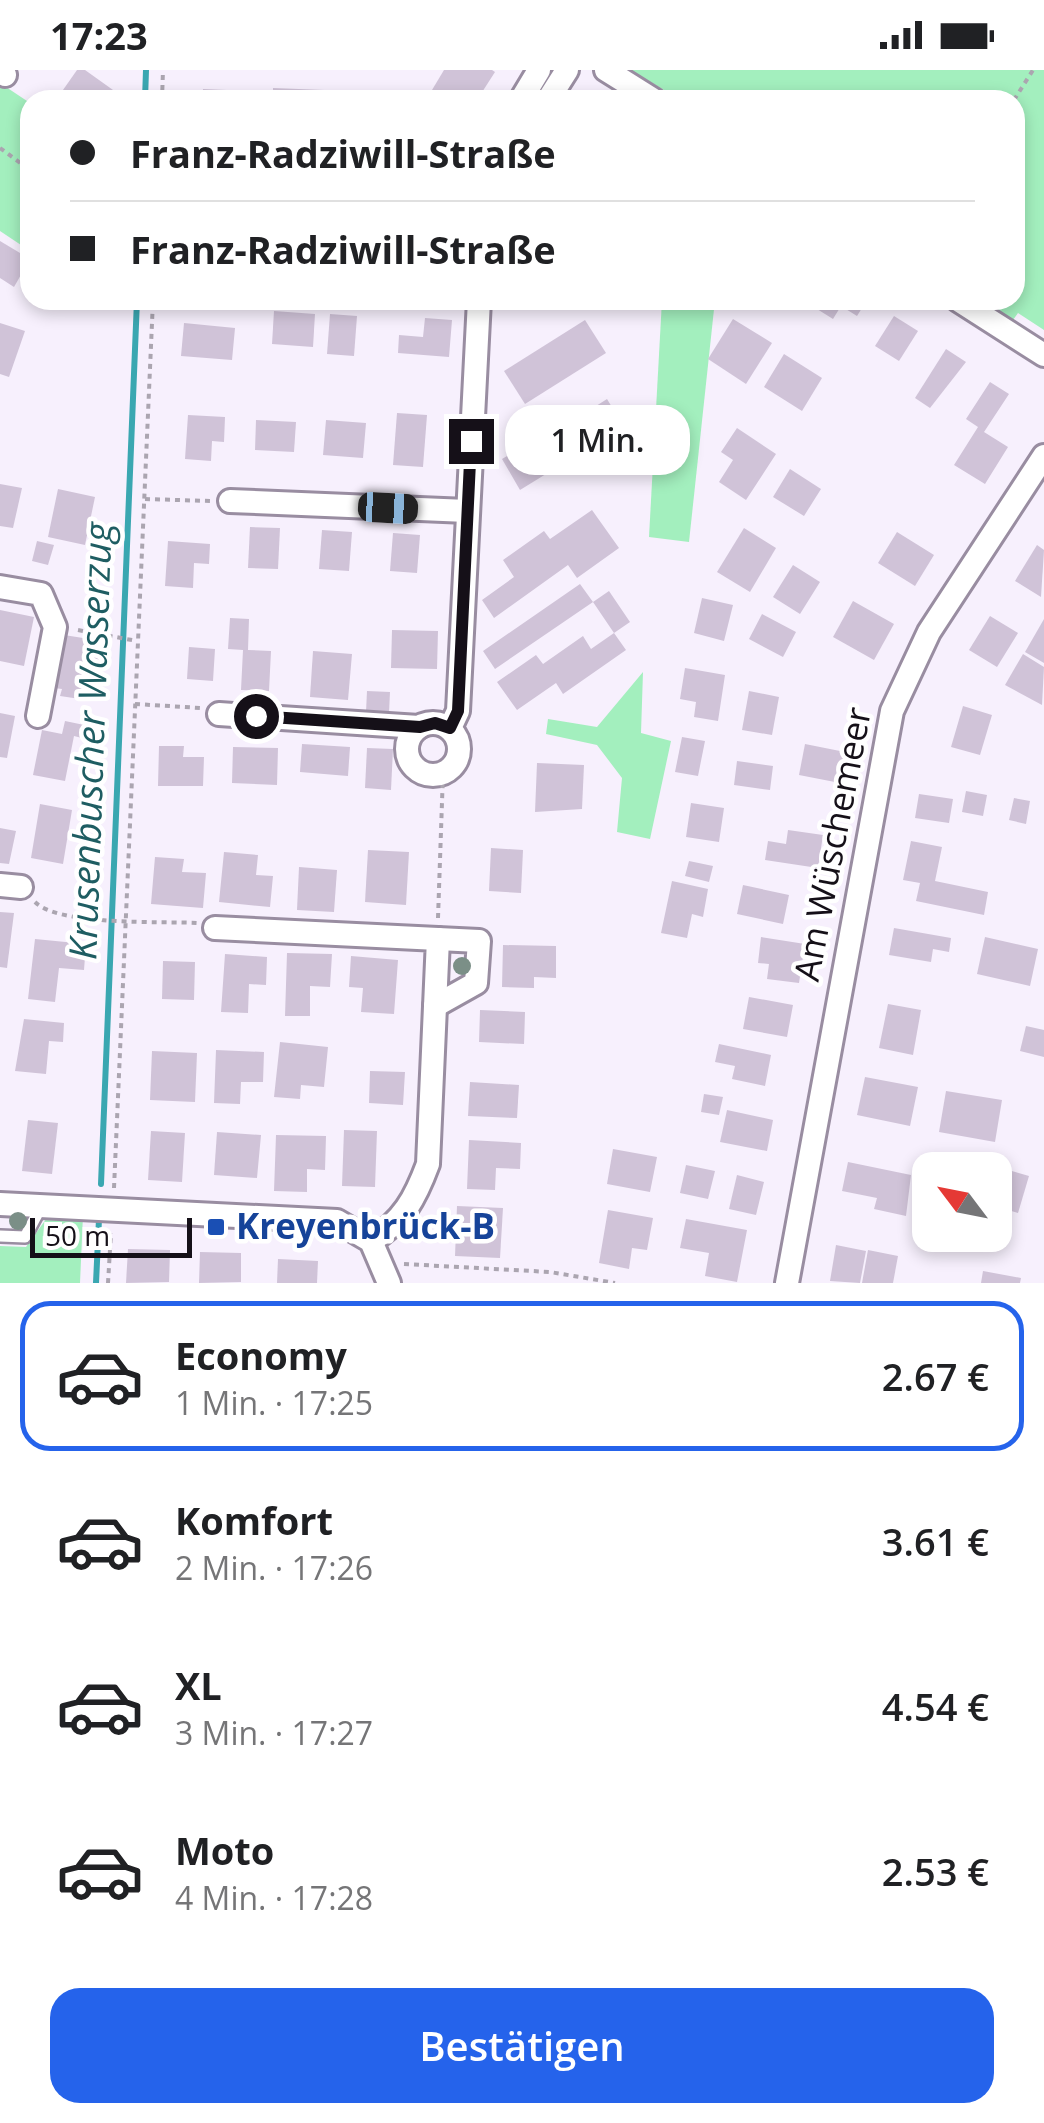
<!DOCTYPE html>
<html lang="de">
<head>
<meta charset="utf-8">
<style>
	body { margin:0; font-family:"Open Sans",sans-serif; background:#f6f6f6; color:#202124; height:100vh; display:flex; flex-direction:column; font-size:38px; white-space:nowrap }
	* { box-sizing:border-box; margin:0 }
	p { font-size:32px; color:#757577 }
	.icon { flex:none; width:55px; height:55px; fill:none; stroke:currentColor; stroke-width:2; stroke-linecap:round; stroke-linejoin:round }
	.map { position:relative; height:1213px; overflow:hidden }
	.panel { display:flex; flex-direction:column; background:#fff; flex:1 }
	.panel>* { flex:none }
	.top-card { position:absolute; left:20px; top:20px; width:1005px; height:220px; border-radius:30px; box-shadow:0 5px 15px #0003; display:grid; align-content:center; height:220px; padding:0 50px; background:#fff }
	.needle { width:65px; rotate:302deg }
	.tools { position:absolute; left:912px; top:1082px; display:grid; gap:20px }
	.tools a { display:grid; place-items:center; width:100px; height:100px; border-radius:20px; background:#fff; box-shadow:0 5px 15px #0003; font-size:50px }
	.scale { position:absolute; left:30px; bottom:25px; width:162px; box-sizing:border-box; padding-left:10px; border:5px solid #151018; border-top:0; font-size:28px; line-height:35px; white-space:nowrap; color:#151018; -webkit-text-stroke:8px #fff; paint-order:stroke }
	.end { position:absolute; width:45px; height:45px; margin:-22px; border:12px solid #151018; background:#fff; box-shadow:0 0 0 5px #fff }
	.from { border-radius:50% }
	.bubble { position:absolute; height:70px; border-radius:30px; background:#fff; box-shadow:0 5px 15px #0003; font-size:32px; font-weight:600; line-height:70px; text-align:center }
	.car { position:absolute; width:30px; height:60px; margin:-30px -15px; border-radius:12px; box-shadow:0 0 8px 2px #0007; background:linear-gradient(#222 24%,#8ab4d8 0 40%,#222 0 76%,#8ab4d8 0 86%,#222 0) }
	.top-card b { display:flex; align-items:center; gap:35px; height:95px; font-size:38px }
	.top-card b+b { border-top:2px solid #e0e0e0 }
	.top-card i { width:25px; height:25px; background:#202124 }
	ul { padding:18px 0 0; list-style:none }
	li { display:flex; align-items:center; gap:30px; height:150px; margin:0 20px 15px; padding:0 30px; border:5px solid transparent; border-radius:30px }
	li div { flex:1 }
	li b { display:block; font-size:38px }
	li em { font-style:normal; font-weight:600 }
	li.active { border-color:#2563eb }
	li>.icon { width:90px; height:90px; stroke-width:1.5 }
	.button { display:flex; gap:20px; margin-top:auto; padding:20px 50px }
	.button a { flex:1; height:115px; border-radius:30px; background:#2563eb; color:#fff; font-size:40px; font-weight:600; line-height:115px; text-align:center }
	.status { display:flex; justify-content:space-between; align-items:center; height:70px; padding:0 50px; background:#fff; direction:ltr }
	.status svg { height:28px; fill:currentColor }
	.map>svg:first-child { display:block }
	.green { fill:#a3efbe }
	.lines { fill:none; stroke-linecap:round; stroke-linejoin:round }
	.stream { stroke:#3aa7b1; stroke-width:6 }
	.building { fill:#d0c3d8 }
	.lane-casing { stroke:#998da1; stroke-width:16 }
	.street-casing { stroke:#998da1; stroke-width:28 }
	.path { stroke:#aba5b0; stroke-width:4; stroke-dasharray:5 5; stroke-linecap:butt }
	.lane { stroke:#fff; stroke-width:11 }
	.street { stroke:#fff; stroke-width:22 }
	.tree { fill:#7b8f87 }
	.route { stroke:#151018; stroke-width:12 }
	.transit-dot { fill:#1a4fb4; stroke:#fff; stroke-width:4 }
	.labels { text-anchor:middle; stroke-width:9; stroke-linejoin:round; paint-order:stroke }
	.street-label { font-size:35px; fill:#151018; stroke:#fff }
	.transit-label { font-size:35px; font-weight:bold; fill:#164399; stroke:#fff; text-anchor:start }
	.water-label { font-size:38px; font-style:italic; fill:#1e5d62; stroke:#fff }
</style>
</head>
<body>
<div class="status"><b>17:23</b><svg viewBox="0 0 49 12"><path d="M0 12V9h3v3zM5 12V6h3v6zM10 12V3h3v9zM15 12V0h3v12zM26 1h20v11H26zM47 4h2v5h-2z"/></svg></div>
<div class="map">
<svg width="1044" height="1213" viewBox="0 0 1044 1213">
	<rect width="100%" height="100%" fill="#f7f0fd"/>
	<g class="green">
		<polygon points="630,0 1044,0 1044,260 1018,243 1013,250 982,230 1015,230 1015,30 681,30"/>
		<polygon points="0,13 30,33 30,181 0,161"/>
		<polygon points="662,230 715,230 689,472 649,467"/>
		<polygon points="643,602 641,663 671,671 650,769 617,762 622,708 597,675 546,664 548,649 597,657"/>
		<polygon points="49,1145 83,1145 80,1213 0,1213 0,1176 26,1177"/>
	</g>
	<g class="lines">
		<g class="stream">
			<polyline points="145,30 146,0"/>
			<polyline points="101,1114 137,230"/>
			<polyline points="96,1213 99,1149"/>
		</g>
	</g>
	<g class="building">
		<polygon points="77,0 85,0 113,20 106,30 56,30"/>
		<polygon points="444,0 492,0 495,2 477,30 426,30"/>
		<polygon points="273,18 350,21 349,30 202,30 203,19 273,22"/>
		<polygon points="0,171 30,189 14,217 0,208"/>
		<polygon points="823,230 867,230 857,246 841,236 833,249 817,239"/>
		<polygon points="274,241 315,244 313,277 272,274"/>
		<polygon points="330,244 357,246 354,286 327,284"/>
		<polygon points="894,246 918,261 899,291 875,276"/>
		<polygon points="425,248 452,250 449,287 398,283 399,265 423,267"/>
		<polygon points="733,249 772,273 746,314 708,289"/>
		<polygon points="585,250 606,283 525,334 504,301"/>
		<polygon points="0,253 25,261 9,307 0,304"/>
		<polygon points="184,253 235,258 232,290 181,286"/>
		<polygon points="946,279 966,292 930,338 915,328"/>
		<polygon points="784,284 822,308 802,341 764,317"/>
		<polygon points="990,312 1009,324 984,362 1008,377 985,414 954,395 978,357 966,349"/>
		<polygon points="607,329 627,362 561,401 559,396 520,420 502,389 541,366 543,370"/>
		<polygon points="397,343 427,345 423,397 393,395"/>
		<polygon points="188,345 225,347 224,372 212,371 211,391 185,389"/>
		<polygon points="256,350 296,352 294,382 255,380"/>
		<polygon points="326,350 366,353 363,388 323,385"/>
		<polygon points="737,358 776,384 746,430 719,412 733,390 721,382"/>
		<polygon points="790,399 821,419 804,446 773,427"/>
		<polygon points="0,414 22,418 13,458 0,456"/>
		<polygon points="58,419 95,427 85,475 48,467"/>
		<polygon points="592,440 619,478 577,508 568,495 494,548 482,530 514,507 503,490 544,461 550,469"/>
		<polygon points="250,457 280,458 278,499 248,498"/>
		<polygon points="744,458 776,478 750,522 717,502"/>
		<polygon points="322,460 352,462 349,501 319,499"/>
		<polygon points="897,462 934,485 915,516 878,493"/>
		<polygon points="393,463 420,465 417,503 390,501"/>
		<polygon points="37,471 54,475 48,495 32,491"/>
		<polygon points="168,471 210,474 209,494 194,493 193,518 165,516"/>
		<polygon points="1037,475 1044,480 1041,527 1015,511"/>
		<polygon points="793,495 820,512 800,544 773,527"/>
		<polygon points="580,514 593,532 609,521 630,552 614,563 626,580 563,624 556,613 517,640 497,612 536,585 543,594 583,566 591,579 614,563 593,532 495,599 483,581"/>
		<polygon points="702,528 733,535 724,571 694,563"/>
		<polygon points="853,531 894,554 874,590 833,567"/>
		<polygon points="0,540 34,547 24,596 0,591"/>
		<polygon points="762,544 796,562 783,587 749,569"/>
		<polygon points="990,546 1018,563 997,597 969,580"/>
		<polygon points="230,548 249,549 248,580 271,581 269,621 241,620 243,580 228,579"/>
		<polygon points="1044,549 1044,593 1025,582"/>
		<polygon points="392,560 438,561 437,599 391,598"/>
		<polygon points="64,565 102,571 98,596 90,594 87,630 60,626 62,619 54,618"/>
		<polygon points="189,577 215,579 213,611 187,609"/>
		<polygon points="313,581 352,584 348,630 310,627"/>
		<polygon points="1023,584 1044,597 1042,635 1005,615"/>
		<polygon points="685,598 725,605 718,651 694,647 696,632 680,629"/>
		<polygon points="367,621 390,622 389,643 366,642"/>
		<polygon points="749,621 779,627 772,665 742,660"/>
		<polygon points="963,636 992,645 980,685 951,677"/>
		<polygon points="0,643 15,646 7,688 0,687"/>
		<polygon points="65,651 89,656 86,669 74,666 65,711 33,705 42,660 62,664"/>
		<polygon points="682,667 705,671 698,706 675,702"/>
		<polygon points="302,674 350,677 348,706 300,702"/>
		<polygon points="805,674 845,682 840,713 799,705"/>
		<polygon points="159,676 184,676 183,687 204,687 203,716 158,716"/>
		<polygon points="233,677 278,678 277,715 232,713"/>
		<polygon points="367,678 393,679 391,720 365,718"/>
		<polygon points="737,691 773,696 770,720 734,715"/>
		<polygon points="537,693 584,695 582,739 535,742"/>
		<polygon points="966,721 987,725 983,746 962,742"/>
		<polygon points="919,724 953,729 949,753 915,748"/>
		<polygon points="1014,728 1030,731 1026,754 1009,750"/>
		<polygon points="691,733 724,738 719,772 686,767"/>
		<polygon points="40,734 72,740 63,794 31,788"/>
		<polygon points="0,758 16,761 9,794 0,793"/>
		<polygon points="788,760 823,765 818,798 765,790 768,771 786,774"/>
		<polygon points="911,771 942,777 935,811 988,822 984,845 916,831 920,813 903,810"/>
		<polygon points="491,778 523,780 521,823 489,821"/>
		<polygon points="368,780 409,782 406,835 365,832"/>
		<polygon points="224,782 258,785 256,805 273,806 270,837 219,832"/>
		<polygon points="155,787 184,789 182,802 206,803 203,838 151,834"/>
		<polygon points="689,791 713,796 709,812 685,806"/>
		<polygon points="299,797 337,800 334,842 297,840"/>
		<polygon points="672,811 708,819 703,847 692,844 687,868 661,863"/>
		<polygon points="743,815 789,825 783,854 737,844"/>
		<polygon points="0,842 14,843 7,898 0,897"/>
		<polygon points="894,858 951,868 949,882 933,879 931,892 889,885"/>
		<polygon points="761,867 805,874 799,913 767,909 769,894 758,893"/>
		<polygon points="985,867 1038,879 1030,916 977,904"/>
		<polygon points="35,869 86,874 84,900 59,898 55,932 28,929"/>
		<polygon points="503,875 556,876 556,908 534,907 534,918 502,917"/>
		<polygon points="287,883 332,884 330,917 310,916 310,946 285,946"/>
		<polygon points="225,884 267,887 266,915 249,914 248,943 221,942"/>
		<polygon points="351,886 398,890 394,944 361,942 363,918 349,917"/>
		<polygon points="163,891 195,892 194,930 162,929"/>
		<polygon points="749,927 793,935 787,967 743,959"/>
		<polygon points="888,934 921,940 913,985 879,978"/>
		<polygon points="480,940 525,942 524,974 479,972"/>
		<polygon points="24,949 64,953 63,972 49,971 46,1004 15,1001"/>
		<polygon points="1026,956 1044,960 1044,987 1020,981"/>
		<polygon points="280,972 328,977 324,1017 301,1015 300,1029 274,1027"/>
		<polygon points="719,974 771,985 765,1016 732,1009 735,996 715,992"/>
		<polygon points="216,980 264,982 263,1012 241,1012 240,1034 214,1033"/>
		<polygon points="152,981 197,983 195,1032 150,1030"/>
		<polygon points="370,1001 405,1002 403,1035 369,1033"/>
		<polygon points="865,1007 918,1017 910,1056 857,1045"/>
		<polygon points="470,1012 519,1015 517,1048 468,1046"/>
		<polygon points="946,1021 1002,1030 995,1072 939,1062"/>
		<polygon points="704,1024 723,1027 719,1045 701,1042"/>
		<polygon points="727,1040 773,1050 767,1081 720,1072"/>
		<polygon points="28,1050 58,1053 52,1104 22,1101"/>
		<polygon points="344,1060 377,1061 375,1117 342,1116"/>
		<polygon points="151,1061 185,1063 182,1112 148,1110"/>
		<polygon points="217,1062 261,1065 257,1108 214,1105"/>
		<polygon points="276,1065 326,1066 325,1100 307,1099 307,1122 274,1121"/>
		<polygon points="469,1070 521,1073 520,1099 496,1098 495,1120 467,1119"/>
		<polygon points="613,1079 657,1087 650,1122 607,1114"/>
		<polygon points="848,1092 911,1105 906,1146 874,1139 877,1128 842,1121"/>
		<polygon points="686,1095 715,1101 708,1129 680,1123"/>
		<polygon points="1001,1098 1029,1106 1018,1143 995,1136"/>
		<polygon points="737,1105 764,1112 756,1145 729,1139"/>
		<polygon points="457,1136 503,1138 500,1188 455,1186"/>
		<polygon points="608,1140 653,1148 647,1180 632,1178 629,1199 599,1193"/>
		<polygon points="686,1149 747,1160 737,1212 705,1206 709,1183 680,1178"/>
		<polygon points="836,1175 866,1181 860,1213 830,1211"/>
		<polygon points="128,1179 170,1180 169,1212 126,1213"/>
		<polygon points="868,1180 898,1186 893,1213 862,1213"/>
		<polygon points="200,1182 241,1183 241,1212 199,1213"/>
		<polygon points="278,1189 318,1191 317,1213 277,1213"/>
		<polygon points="983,1201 1021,1208 1020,1213 981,1213"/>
	</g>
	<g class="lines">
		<g class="lane-casing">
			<polyline id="lane" points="0,1166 25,1167 41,1137"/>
		</g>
		<g class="street-casing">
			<g id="street">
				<polyline points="606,0 654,30"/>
				<polyline points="0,2 5,5"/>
				<polyline points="521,30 539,0"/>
				<polyline points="548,30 567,0"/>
				<polyline points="958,230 1044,285"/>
				<polyline points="230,431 467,441"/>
				<polyline points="0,517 41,524 55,557 38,646"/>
				<polyline points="219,644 419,657"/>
				<circle cx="433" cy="679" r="26"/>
				<polyline points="450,658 458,641 479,230"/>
				<polyline points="0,815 21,817"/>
				<path d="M215,858L438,869L428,1094C415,1129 403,1151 371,1171"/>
				<polyline points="435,936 476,913 479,871 438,869"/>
				<polyline points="0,1134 337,1151 371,1171 389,1213"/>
				<polyline points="787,1213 892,641 929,562 1044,386"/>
			</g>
		</g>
		<g class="path">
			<polyline points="162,30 163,0"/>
			<polyline points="1014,30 1033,0"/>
			<polyline points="0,78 30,100"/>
			<polyline points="145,429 210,431"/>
			<polyline points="78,560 137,571"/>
			<polyline points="135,634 201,638"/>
			<path d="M35,832C59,856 161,851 197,853"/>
			<polyline points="438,848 443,703"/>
			<polyline points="114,1118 153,230"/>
			<polyline points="404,1194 550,1202 615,1213"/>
			<polyline points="108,1213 111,1163"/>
		</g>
		<use href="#lane" class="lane"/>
		<use href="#street" class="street"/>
	</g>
	<g class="tree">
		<circle cx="462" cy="896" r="9"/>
		<circle cx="18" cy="1151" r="9"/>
	</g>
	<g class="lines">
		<polyline class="route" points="256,646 420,657 435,653 450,658 458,641 471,371"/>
	</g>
	<rect class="transit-dot" x="206" y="1147" width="20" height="20" rx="5"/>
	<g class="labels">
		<g class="street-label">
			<text transform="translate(833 774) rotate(-79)" y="12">Am Wüschemeer</text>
		</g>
		<g class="transit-label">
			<text x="236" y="1169">Kreyenbrück-B</text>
		</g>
		<g class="water-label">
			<text transform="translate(91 671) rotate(-88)" y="13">Krusenbuscher Wasserzug</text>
		</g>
	</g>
</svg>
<div class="tools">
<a><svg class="needle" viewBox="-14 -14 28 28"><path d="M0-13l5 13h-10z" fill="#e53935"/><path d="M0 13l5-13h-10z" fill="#757577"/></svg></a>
</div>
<div class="scale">50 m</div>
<i class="end from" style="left:256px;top:646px"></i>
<i class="end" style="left:471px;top:371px"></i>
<div class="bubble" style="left:505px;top:335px;width:185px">1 Min.</div>
<i class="car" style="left:388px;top:438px;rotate:93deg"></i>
<div class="top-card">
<b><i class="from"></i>Franz-Radziwill-Straße</b>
<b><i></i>Franz-Radziwill-Straße</b>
</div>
</div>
<section class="panel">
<ul>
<li class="active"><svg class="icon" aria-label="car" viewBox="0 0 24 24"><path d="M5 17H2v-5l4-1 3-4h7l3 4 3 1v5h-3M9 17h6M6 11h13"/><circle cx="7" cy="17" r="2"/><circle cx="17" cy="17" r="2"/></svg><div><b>Economy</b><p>1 Min. · 17:25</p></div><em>2.67 €</em></li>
<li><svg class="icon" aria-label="car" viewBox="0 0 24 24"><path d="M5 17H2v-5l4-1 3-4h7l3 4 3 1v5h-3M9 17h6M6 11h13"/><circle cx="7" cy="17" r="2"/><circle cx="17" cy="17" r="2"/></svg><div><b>Komfort</b><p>2 Min. · 17:26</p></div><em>3.61 €</em></li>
<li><svg class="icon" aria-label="car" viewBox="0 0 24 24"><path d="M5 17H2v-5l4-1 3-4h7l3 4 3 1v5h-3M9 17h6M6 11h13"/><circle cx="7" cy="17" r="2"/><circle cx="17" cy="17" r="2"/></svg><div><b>XL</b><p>3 Min. · 17:27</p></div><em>4.54 €</em></li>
<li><svg class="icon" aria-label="car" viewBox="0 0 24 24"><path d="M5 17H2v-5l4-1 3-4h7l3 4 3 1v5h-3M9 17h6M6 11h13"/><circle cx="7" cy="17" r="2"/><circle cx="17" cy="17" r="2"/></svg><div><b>Moto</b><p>4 Min. · 17:28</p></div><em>2.53 €</em></li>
</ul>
<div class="button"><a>Bestätigen</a></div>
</section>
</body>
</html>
